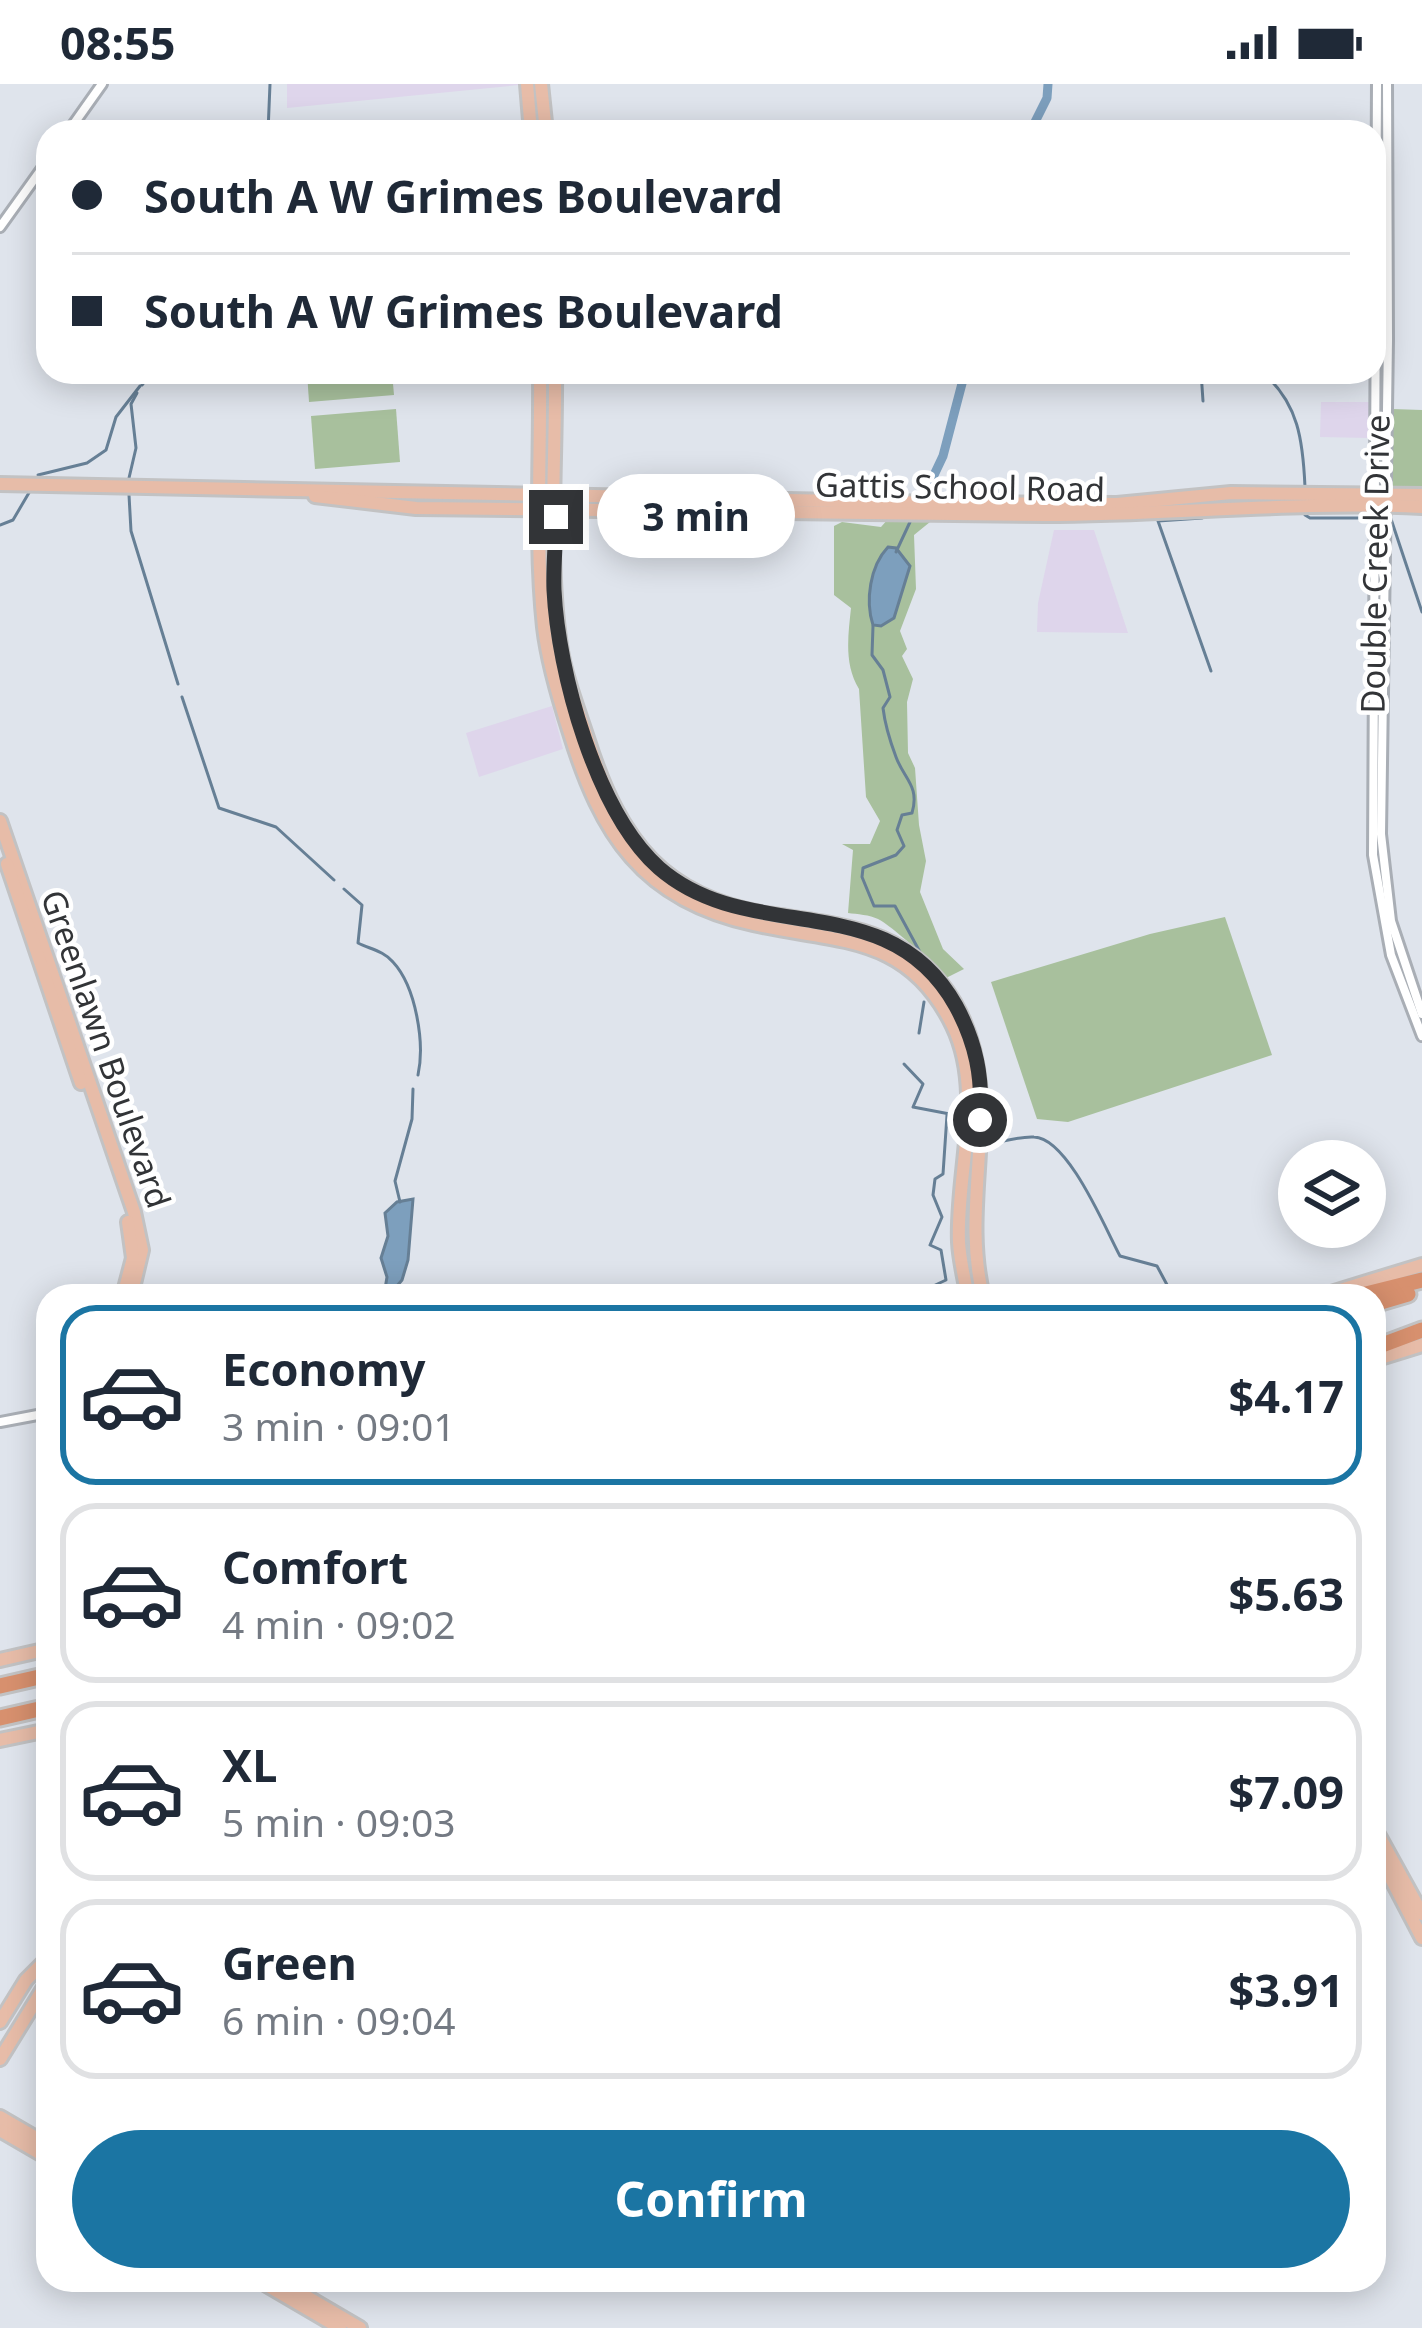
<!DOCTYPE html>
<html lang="en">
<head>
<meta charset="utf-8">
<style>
	body { margin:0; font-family:"Noto Sans",sans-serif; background:#f6f6f7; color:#1f2937; height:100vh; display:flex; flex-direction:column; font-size:45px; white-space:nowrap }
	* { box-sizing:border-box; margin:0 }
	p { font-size:39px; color:#747a83 }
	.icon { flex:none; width:66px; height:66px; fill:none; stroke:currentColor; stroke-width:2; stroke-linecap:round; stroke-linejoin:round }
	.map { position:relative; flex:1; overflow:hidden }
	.details { position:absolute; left:36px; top:1200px; width:1350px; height:1008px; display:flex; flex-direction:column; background:#fff; border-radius:36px; box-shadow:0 6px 30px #0003 }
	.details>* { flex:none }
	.guide { position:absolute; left:36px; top:36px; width:1350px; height:264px; border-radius:36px; box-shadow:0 6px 30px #0003; display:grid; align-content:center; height:264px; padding:0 36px; background:#fff }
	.tools { position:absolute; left:1278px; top:1056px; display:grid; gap:24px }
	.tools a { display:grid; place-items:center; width:108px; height:108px; border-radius:50%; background:#fff; box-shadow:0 6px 30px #0003; font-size:60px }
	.end { position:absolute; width:54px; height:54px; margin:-27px; border:15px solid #323437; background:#fff; box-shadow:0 0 0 6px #fff }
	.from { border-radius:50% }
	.bubble { position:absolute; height:84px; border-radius:42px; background:#fff; box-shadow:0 6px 30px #0003; font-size:39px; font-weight:700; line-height:84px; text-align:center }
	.guide b { display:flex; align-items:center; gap:42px; height:114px; font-size:45px }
	.guide b+b { border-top:3px solid #e0e1e3 }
	.guide i { width:30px; height:30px; background:#1f2937 }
	ul { padding:21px 0 0; list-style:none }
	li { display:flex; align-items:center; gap:36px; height:180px; margin:0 24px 18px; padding:0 12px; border:6px solid #e0e1e3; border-radius:36px }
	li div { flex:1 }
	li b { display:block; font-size:45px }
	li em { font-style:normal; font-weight:700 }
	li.selected { border-color:#1b75a3 }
	li>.icon { width:108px; height:108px; stroke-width:1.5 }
	.button { display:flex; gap:24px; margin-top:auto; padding:24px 36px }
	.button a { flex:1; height:138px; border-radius:72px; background:#1b75a3; color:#fff; font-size:48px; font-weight:700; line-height:138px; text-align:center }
	.status { display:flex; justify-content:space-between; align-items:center; height:84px; padding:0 60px; background:#fff; direction:ltr }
	.status svg { height:33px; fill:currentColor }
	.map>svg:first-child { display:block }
	.education { fill:#ded5eb }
	.green { fill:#a8c09d }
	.water { fill:#7d9fbd; stroke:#667f95; stroke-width:3 }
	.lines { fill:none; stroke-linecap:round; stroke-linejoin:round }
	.stream { stroke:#667f95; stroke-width:3 }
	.river { stroke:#7d9fbd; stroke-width:9 }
	.minor-casing { stroke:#a9aeb5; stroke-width:14 }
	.major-casing { stroke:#c2c2c3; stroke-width:18 }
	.highway-casing { stroke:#c2c2c3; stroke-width:21 }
	.minor { stroke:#fff; stroke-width:8 }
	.major { stroke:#e7bca8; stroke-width:12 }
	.highway { stroke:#d7906e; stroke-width:15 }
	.route { stroke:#323437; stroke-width:15 }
	.labels { text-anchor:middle; stroke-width:9; stroke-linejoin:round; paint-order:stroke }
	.street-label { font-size:33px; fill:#323437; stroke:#fff }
</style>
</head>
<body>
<div class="status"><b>08:55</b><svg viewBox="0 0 49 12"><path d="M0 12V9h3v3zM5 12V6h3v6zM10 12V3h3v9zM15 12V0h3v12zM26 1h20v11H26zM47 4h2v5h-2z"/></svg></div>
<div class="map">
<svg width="1422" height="2244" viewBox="0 0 1422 2244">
	<rect width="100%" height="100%" fill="#dfe4ec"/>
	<g class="education">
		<polygon points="287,0 519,0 519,1 287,24"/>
		<polygon points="1321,318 1370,318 1369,354 1320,353"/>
		<polygon points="1054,446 1094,446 1128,549 1037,548 1038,519"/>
		<polygon points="552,622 563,665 479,693 466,649"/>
	</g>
	<g class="green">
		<polygon points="307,288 392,288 394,311 309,318"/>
		<polygon points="396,325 400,378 315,385 311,332"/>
		<polygon points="1392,325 1422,326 1422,407 1392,406"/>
		<path d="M941,429L914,451L916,505L900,547L907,565L902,572L913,595L907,618L908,669L915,684L919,741L926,777L920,808L943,865L964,885L946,894C936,882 891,841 878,835C870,831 857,830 848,829L853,766L842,760H870L880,737L866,713L859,605C844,580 848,553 851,524L834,511V442L842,438L881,443L889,434Z"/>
		<polygon points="1225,833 1272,971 1068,1038 1037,1035 991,898 1150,850"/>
	</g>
	<g class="water">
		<path d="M888,463L896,464L910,482L894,534L881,542L873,541C865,517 870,482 888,463Z"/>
		<polygon points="413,1115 408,1176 402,1196 396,1203 385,1205 387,1193 381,1174 388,1152 385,1129 397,1118"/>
	</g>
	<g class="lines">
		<g class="stream">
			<polyline points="1032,45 1033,48"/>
			<polyline points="268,48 270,0"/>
			<polyline points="1201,288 1203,317"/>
			<path d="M1262,288C1299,319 1303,358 1305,403"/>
			<polyline points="142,301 152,288"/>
			<polyline points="38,391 87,379 106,366 116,333 140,302"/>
			<polyline points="129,394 136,364 131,320 137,309"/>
			<polyline points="129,411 131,447 178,600"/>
			<polyline points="1305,431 1310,434 1369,434"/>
			<polyline points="1202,434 1158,437 1211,587"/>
			<polyline points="1391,435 1422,528"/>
			<polyline points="0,441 13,436 30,407"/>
			<polyline points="896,468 910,438"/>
			<path d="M873,542L872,571L883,586L890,613L883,624C885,641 890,657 896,673C904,695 920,702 912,729L902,731L897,746L904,762L896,771L863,784L862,793L874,822H895L921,870"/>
			<polyline points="182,613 219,724 276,743 334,796"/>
			<path d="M344,805L362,821L358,859C370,865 384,867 393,878C416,903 425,959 418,991"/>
			<polyline points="919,949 924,918"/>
			<polyline points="904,980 923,1000 913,1023 955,1031"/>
			<path d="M988,1060C1002,1058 1020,1052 1034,1053C1068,1054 1105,1144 1120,1172L1157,1182L1173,1212"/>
			<polyline points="400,1118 395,1097 412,1035 413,1005"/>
			<polyline points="930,1212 931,1203 946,1196 941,1166 930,1161 942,1133 933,1111 935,1095 943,1090 947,1031"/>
		</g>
		<g class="river">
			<polyline points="1030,48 1047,14 1048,0"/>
			<polyline points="926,408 943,372 965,288"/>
		</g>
		<g class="minor-casing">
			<g id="minor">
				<polyline points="1377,0 1373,771 1391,871 1422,952"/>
				<polyline points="1387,0 1388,255 1381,750 1391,837 1422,930"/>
				<polyline points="68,48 102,0"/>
				<polyline points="0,143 48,76"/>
				<polyline points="0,1338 48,1329"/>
			</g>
		</g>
		<g class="major-casing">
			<g id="major">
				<polyline points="527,0 531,48"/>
				<polyline points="541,0 546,48"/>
				<path d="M540,288C541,372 535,459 544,543C548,578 559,615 570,649C601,750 642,816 753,840C837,859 908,849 953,942C985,1009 956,1088 959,1158C960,1176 964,1194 968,1212"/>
				<path d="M555,288C556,376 547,475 560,561C565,594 578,626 588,657C620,757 664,816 773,831C847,842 911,846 954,918C1008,1011 958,1112 983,1212"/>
				<polyline points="0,400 940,419 1117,420 1231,409 1422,411"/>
				<path d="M315,412L416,424L1045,431C1171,431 1296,417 1422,423"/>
				<polyline points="0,737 134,1128 142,1166 131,1212"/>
				<polyline points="7,780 81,999"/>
				<polyline points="123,1212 133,1174 128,1138"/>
				<polyline points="1321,1212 1422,1181"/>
				<polyline points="1374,1276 1422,1261"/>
				<polyline points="0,1576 48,1565"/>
				<polyline points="0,1656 48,1646"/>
				<polyline points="1374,1743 1422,1830"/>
				<polyline points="1374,1762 1422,1854"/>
				<polyline points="0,1938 26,1896 48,1874"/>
				<polyline points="0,1975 48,1897"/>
				<polyline points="0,2033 48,2061"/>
				<polyline points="0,2046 48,2074"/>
				<polyline points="258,2196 340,2244"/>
				<polyline points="278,2196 360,2244"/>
			</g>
		</g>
		<g class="highway-casing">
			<g id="highway">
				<polyline points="1358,1212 1422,1196"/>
				<polyline points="1374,1220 1408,1210"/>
				<polyline points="1374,1264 1422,1246"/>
				<polyline points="0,1602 48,1591"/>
				<polyline points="0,1634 48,1623"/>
			</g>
		</g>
		<use href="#minor" class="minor"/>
		<use href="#major" class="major"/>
		<use href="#highway" class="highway"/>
	</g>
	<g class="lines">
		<path class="route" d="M556,433C556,457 553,482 554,506C558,588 596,728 659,784C751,864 888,800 956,922C976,959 983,993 980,1036"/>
	</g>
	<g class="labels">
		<g class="street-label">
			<text transform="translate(960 403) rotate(1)" y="12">Gattis School Road</text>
			<text transform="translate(1375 480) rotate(-89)" y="12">Double Creek Drive</text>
			<text transform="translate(106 965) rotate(71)" y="12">Greenlawn Boulevard</text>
		</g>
	</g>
</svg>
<div class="tools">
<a><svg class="icon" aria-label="layers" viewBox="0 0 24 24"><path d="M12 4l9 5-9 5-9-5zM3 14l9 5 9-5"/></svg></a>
</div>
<i class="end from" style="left:980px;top:1036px"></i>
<i class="end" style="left:556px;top:433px"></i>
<div class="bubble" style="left:597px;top:390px;width:198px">3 min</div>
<div class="guide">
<b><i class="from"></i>South A W Grimes Boulevard</b>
<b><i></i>South A W Grimes Boulevard</b>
</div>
<section class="details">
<ul>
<li class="selected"><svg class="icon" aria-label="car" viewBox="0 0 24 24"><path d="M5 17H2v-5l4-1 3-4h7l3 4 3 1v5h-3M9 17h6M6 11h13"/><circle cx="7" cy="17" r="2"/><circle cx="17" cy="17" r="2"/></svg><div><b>Economy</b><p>3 min · 09:01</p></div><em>$4.17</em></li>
<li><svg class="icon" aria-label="car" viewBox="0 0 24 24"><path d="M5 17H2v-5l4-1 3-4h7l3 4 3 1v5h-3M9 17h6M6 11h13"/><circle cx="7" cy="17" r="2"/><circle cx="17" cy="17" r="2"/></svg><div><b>Comfort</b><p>4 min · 09:02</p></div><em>$5.63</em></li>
<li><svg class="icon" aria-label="car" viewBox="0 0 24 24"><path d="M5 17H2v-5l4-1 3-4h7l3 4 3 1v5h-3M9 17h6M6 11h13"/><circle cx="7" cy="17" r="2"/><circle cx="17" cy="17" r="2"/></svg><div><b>XL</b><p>5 min · 09:03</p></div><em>$7.09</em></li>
<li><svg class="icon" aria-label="car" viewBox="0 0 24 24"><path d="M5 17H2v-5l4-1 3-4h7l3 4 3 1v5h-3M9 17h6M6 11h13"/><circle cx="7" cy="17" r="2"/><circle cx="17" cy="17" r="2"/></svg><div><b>Green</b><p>6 min · 09:04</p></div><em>$3.91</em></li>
</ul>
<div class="button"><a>Confirm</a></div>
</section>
</div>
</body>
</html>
